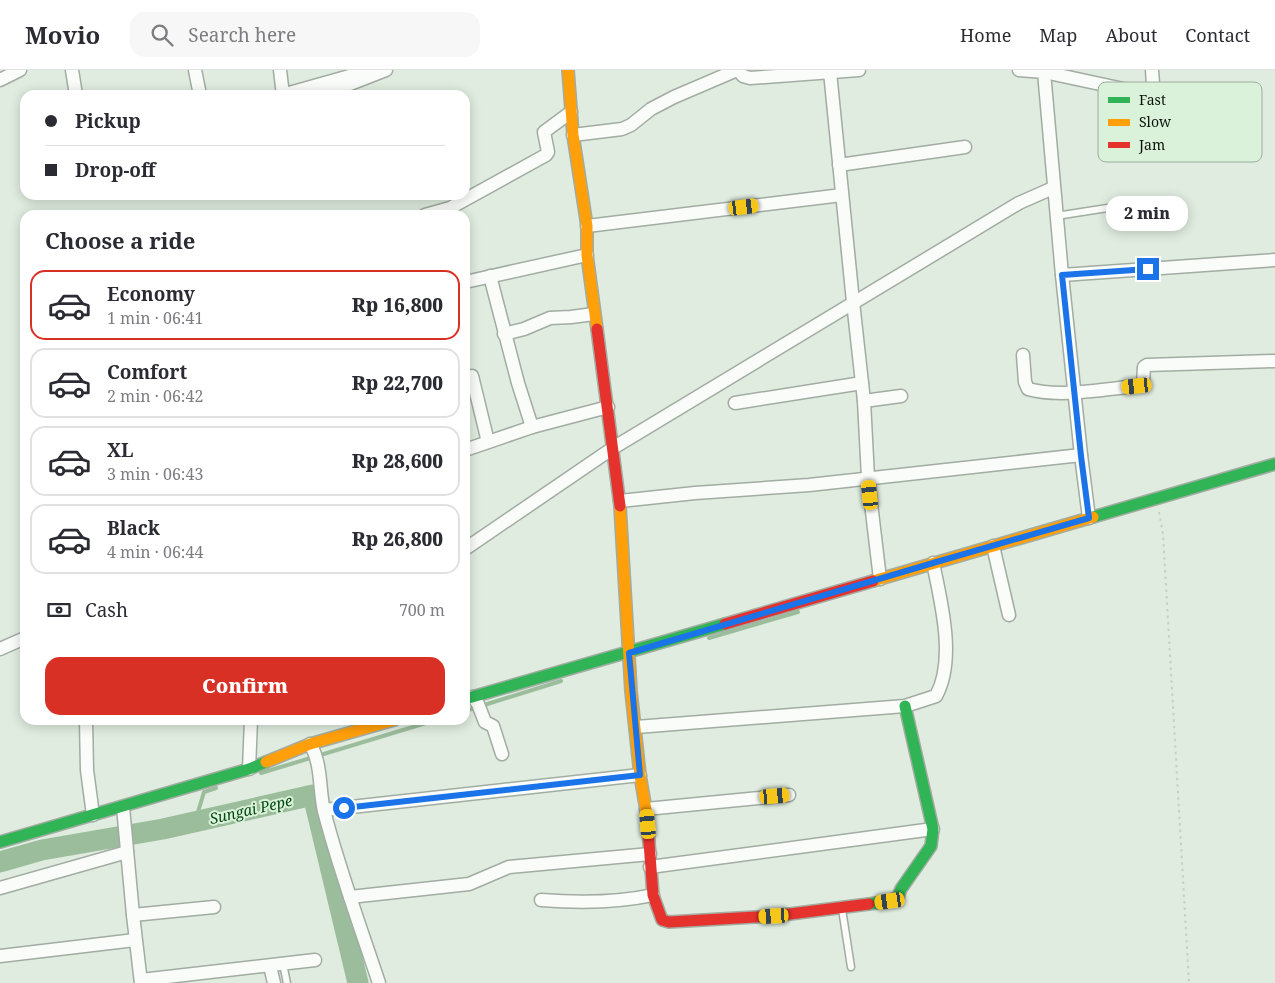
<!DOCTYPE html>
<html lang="en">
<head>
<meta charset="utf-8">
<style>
	body { margin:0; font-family:"Noto Serif",serif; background:#f7f7f7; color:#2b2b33; height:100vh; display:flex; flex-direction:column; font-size:19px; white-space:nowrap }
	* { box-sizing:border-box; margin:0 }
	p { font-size:16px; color:#7c7c81 }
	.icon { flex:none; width:28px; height:28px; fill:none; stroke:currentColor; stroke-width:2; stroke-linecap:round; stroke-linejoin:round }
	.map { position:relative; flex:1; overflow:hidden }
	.sheet { position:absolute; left:20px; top:140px; width:450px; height:515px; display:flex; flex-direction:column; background:#fff; border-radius:15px; box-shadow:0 2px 12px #0003 }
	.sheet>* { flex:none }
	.banner { position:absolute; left:20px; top:20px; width:450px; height:110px; border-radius:15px; box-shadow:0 2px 12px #0003; display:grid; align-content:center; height:110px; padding:0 25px; background:#fff }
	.end { position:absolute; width:22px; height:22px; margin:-11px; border:6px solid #1a73e8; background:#fff; box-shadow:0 0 0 2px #fff }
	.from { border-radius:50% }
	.bubble { position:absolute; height:35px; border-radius:15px; background:#fff; box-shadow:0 2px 12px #0003; font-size:16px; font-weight:800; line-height:35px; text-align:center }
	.car { position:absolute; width:15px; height:30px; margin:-15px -8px; border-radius:6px; box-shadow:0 0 4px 1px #0007; background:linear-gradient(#f5c518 24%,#345 0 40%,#f5c518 0 76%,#345 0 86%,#f5c518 0) }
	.banner b { display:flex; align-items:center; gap:18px; height:48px; font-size:19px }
	.banner b+b { border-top:1px solid #e1e1e2 }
	.banner i { width:12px; height:12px; background:#2b2b33 }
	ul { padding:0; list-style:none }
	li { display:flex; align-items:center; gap:15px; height:70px; margin:0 10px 8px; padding:0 15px; border:2px solid #e1e1e2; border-radius:15px }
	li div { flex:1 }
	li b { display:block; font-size:19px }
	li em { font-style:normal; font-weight:800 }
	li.active { border-color:#d93025 }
	li>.icon { width:45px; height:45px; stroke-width:1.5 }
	h2 { padding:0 25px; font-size:22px; line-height:60px }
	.pay { display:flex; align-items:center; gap:12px; height:55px; padding:0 25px; font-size:19px }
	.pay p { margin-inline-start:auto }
	.button { display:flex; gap:10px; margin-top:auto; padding:10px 25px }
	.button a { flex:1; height:58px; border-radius:15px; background:#d93025; color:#fff; font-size:20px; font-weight:800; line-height:58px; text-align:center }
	header { display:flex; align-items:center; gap:30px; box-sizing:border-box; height:70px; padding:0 25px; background:#fff; border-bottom:1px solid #e1e1e2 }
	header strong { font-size:24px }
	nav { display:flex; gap:28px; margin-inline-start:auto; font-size:18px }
	.search { width:350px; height:45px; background:#f7f7f7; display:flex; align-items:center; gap:12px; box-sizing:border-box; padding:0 18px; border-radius:15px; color:#7c7c81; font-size:19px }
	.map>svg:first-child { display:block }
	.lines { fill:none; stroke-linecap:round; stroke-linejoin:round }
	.stream { stroke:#9bbd9c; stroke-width:4 }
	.river { stroke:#9bbd9c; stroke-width:21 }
	.lane-casing { stroke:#a2aca2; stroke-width:9 }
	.street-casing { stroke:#a2aca2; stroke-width:15 }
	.fast-casing { stroke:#a2aca2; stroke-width:14 }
	.slow-casing { stroke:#a2aca2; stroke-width:14 }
	.jam-casing { stroke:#a2aca2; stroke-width:14 }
	.path { stroke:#c9cdc9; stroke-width:2; stroke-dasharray:2.5 4; stroke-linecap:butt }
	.lane { stroke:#fafcfa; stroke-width:6 }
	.street { stroke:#fafcfa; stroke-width:12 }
	.fast { stroke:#30b455; stroke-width:11 }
	.slow { stroke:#ff9f0a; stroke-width:11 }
	.jam { stroke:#e5322d; stroke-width:11 }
	.route { stroke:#1a73e8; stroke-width:6 }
	.labels { text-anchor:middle; stroke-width:4; stroke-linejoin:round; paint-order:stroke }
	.water-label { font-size:15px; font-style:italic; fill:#064a13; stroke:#daf1da }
	.key { fill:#daf1da; stroke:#9cae9c; stroke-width:1 }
	.key-label { font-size:14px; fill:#0b120b }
</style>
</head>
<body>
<header>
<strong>Movio</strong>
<div class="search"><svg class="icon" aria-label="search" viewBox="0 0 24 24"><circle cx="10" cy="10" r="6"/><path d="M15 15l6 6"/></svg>Search here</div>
<nav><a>Home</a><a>Map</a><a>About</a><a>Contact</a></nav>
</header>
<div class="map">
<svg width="1275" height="913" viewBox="0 0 1275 913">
	<rect width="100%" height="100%" fill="#dfecdf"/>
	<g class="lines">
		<g class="stream">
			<polyline points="709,568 798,542"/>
			<polyline points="465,641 561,611"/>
			<polyline points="261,703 436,650"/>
			<polyline points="195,752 204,722 216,718"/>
		</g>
		<polyline class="river" points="0,792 42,780 163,759 313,725 358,913"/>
		<g class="lane-casing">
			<g id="lane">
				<polyline points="1056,146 1114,137"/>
				<polyline points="842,839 851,897"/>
				<polyline points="283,894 287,913"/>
			</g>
		</g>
		<g class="street-casing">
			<g id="street">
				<polyline points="72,0 76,25"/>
				<polyline points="195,0 200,25"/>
				<polyline points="280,0 283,25"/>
				<polyline points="738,0 743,6 750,8 859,0"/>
				<polyline points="1019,0 1044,2 1062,205 1081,385 1089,448"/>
				<polyline points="1044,0 1044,2 1142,23 1151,20 1153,14 1152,0"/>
				<polyline points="830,2 853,232 864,331 868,408 880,509"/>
				<polyline points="0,10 20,0"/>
				<polyline points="282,25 371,0"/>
				<polyline points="322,25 386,0"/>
				<polyline points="573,65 622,59 631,55 651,39 674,27 737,0"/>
				<polyline points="839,95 965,77"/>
				<polyline points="425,145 450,138 546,85 548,82 544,62 571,42"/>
				<polyline points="587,156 842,125"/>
				<polyline points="1062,205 1275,190"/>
				<polyline points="490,206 518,313 532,357"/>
				<polyline points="465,212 587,185"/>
				<polyline points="504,264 524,259 550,248 571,247 594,244"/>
				<path d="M1023,285L1025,312L1028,319C1060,328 1104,319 1137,316L1143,313L1144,297L1147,295L1275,291"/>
				<polyline points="472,306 488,372"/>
				<polyline points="864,331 901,326"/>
				<polyline points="735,333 862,313"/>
				<polyline points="465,380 532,357 608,337"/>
				<polyline points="620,431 695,423 809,415 1081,385"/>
				<polyline points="993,476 1009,545"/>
				<polyline points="465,479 613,378 1019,133 1053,118"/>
				<polyline points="0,579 25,568"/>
				<polyline points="473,627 478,634 485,652 493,656 502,684"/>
				<polyline points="86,650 87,700 93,745"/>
				<path d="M636,657L905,636L936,626C956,590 941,532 933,493"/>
				<path d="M310,674C322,693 319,720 324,741C339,799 360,856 379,913"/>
				<polyline points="249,699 251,650"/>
				<polyline points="123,737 133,845 141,913"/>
				<polyline points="646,739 789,725"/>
				<polyline points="324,740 640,705"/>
				<polyline points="650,797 933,759"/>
				<polyline points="0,818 127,782"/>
				<polyline points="350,827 469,814 509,797 650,784"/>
				<path d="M541,830C580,833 616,833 653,825"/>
				<polyline points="133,845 214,837"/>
				<polyline points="0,886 135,870"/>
				<polyline points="270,896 274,913"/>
				<polyline points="141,910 315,890"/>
			</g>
		</g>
		<g class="fast-casing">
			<g id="fast">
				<polyline points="1093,447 1275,394"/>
				<polyline points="465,629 725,554"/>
				<polyline points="0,772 249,699 266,692"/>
				<polyline points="869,834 890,831 898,827 901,819 931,776 933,759 905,636"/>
			</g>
		</g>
		<g class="slow-casing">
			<g id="slow">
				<polyline points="568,0 573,65 587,156 587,185 597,259"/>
				<polyline points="620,436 631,621 640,705 647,746"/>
				<polyline points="873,511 1093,447"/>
				<polyline points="266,692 310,674 394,650"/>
			</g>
		</g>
		<g class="jam-casing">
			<g id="jam">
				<polyline points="597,259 620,436"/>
				<polyline points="725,554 873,511"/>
				<polyline points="647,746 653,825 662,850 669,852 774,846 869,834"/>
			</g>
		</g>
		<polyline class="path" points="1159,442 1163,464 1189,913"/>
		<use href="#lane" class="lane"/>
		<use href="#street" class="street"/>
		<use href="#fast" class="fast"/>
		<use href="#slow" class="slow"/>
		<use href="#jam" class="jam"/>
	</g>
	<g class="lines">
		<polyline class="route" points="344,738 640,705 629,583 933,493 1089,448 1081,386 1062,205 1148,199"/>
	</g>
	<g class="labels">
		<g class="water-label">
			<text transform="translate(251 740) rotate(-13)" y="5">Sungai Pepe</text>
		</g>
	</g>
	<rect x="1098" y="12" width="164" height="80" rx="8" class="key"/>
	<rect x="1108" y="27" width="22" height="6" fill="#30b455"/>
	<rect x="1108" y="49" width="22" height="7" fill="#ff9f0a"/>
	<rect x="1108" y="72" width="22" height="6" fill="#e5322d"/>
	<g class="key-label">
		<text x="1139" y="35">Fast</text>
		<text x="1139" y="57">Slow</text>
		<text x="1139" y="80">Jam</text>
	</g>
</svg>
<i class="end from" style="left:344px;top:738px"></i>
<i class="end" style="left:1148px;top:199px"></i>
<div class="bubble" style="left:1106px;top:126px;width:82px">2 min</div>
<i class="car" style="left:744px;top:137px;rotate:83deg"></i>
<i class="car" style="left:1137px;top:316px;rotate:264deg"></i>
<i class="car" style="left:870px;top:425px;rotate:354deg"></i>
<i class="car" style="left:775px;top:726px;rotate:85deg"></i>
<i class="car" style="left:648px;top:754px;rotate:355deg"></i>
<i class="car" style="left:890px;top:831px;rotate:262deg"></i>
<i class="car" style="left:774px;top:846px;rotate:267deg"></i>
<div class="banner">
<b><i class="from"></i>Pickup</b>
<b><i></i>Drop-off</b>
</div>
<section class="sheet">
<h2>Choose a ride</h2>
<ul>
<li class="active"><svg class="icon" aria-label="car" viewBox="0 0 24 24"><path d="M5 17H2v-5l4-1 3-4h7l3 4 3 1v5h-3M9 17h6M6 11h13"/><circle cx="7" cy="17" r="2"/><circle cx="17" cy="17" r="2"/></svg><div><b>Economy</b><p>1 min · 06:41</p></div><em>Rp 16,800</em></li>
<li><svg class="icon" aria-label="car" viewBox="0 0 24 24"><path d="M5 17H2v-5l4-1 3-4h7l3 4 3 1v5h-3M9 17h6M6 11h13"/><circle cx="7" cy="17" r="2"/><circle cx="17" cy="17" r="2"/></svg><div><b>Comfort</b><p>2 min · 06:42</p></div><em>Rp 22,700</em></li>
<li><svg class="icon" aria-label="car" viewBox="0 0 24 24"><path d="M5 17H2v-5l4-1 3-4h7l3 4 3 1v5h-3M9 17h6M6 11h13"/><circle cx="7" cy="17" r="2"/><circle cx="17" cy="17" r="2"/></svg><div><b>XL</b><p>3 min · 06:43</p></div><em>Rp 28,600</em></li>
<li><svg class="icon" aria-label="car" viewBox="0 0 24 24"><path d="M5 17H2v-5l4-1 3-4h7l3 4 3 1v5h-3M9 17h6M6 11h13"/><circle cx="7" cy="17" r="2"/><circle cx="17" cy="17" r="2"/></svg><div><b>Black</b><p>4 min · 06:44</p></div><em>Rp 26,800</em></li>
</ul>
<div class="pay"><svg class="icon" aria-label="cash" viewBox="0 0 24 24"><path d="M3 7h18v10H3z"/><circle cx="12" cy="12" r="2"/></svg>Cash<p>700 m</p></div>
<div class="button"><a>Confirm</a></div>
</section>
</div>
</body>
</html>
